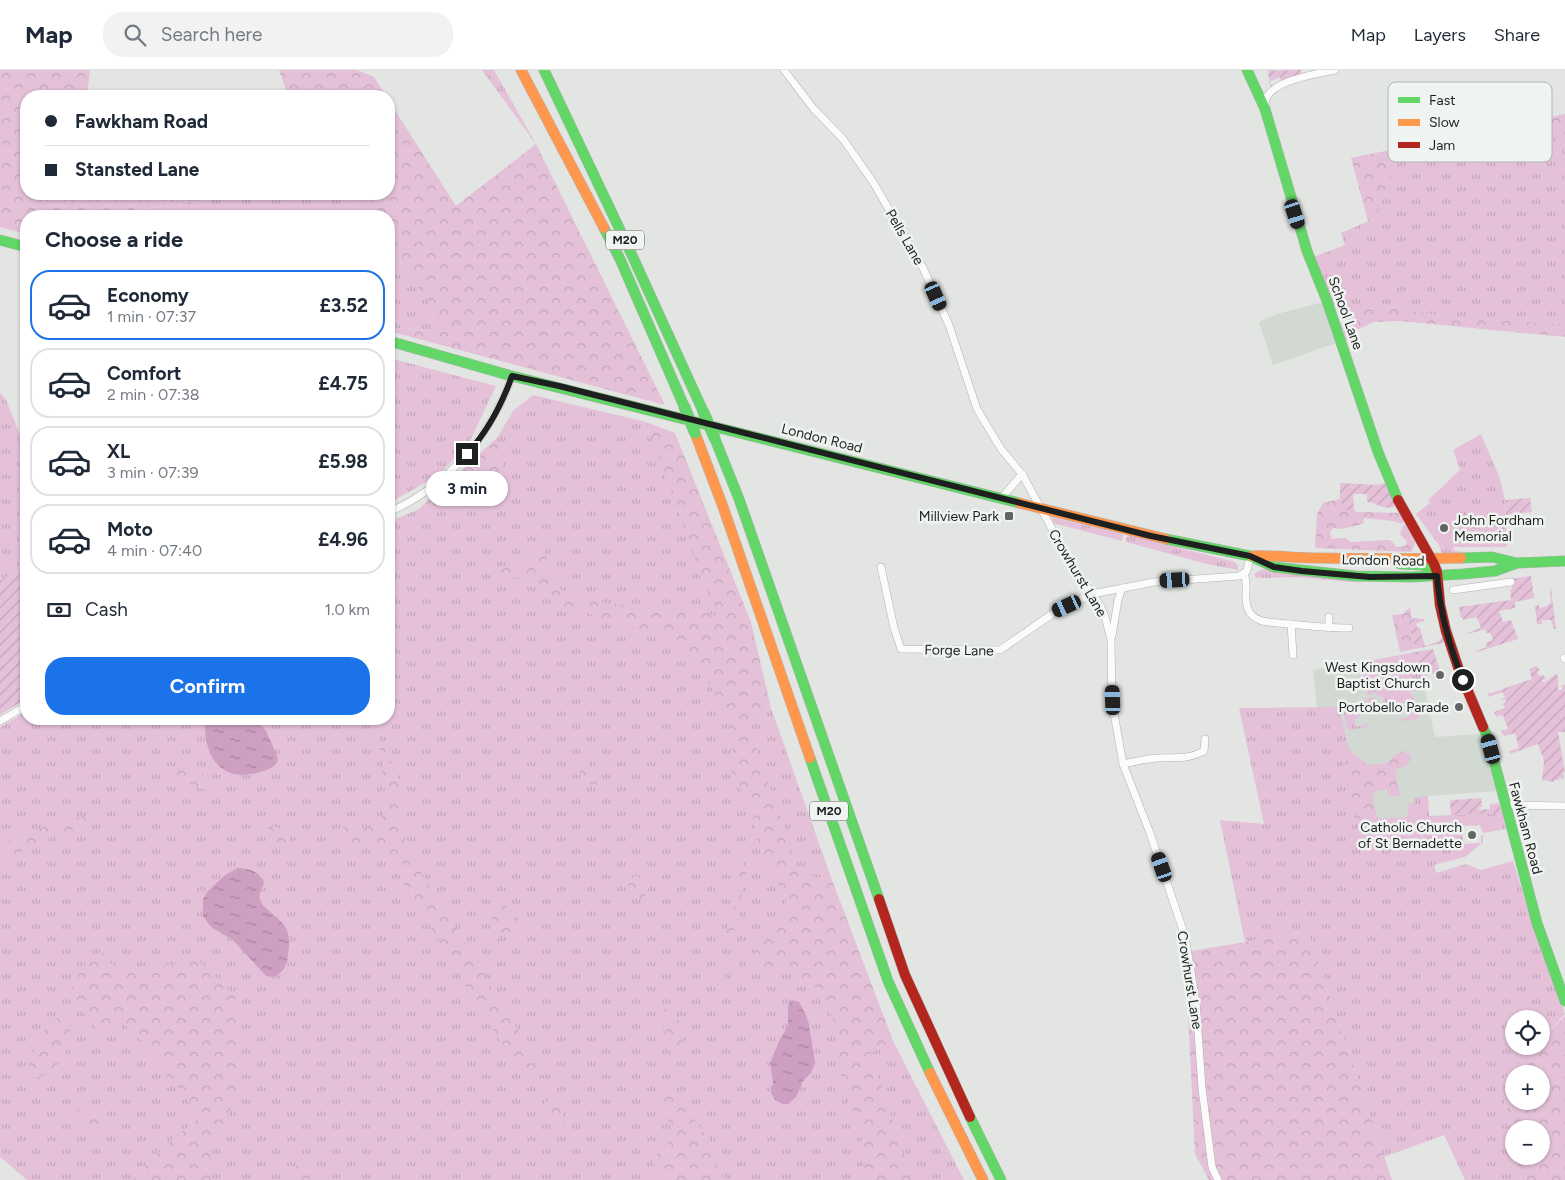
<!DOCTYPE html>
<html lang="en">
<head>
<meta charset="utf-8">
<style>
	body { margin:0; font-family:Figtree,sans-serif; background:#f2f2f3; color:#1f2937; height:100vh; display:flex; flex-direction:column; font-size:19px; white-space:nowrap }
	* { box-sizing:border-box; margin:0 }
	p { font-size:16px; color:#747a83 }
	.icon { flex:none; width:28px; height:28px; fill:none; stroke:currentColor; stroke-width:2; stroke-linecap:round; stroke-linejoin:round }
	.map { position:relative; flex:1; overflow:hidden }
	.panel { position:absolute; left:20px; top:140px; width:375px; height:515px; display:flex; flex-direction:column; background:#fff; border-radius:20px; box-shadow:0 1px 4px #0004 }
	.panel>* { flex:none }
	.guide { position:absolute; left:20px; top:20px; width:375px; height:110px; border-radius:20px; box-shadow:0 1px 4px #0004; display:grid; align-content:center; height:110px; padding:0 25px; background:#fff }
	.buttons { position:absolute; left:1505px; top:940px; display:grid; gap:10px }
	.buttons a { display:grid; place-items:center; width:45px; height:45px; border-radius:50%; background:#fff; box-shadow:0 1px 4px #0004; font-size:25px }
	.end { position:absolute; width:22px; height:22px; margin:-11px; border:6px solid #1e201f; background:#fff; box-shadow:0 0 0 2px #fff }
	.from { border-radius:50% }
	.bubble { position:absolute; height:35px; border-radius:18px; background:#fff; box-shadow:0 1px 4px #0004; font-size:16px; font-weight:700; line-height:35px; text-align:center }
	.car { position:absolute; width:15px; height:30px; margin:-15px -8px; border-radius:6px; box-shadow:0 0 4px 1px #0007; background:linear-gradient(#222 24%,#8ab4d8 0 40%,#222 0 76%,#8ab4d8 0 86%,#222 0) }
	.guide b { display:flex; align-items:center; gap:18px; height:48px; font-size:19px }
	.guide b+b { border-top:1px solid #e0e1e3 }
	.guide i { width:12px; height:12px; background:#1f2937 }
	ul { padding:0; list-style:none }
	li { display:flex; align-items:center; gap:15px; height:70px; margin:0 10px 8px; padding:0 15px; border:2px solid #e0e1e3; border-radius:20px }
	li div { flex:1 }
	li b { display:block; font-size:19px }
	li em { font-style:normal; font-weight:700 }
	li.current { border-color:#1a73e8 }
	li>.icon { width:45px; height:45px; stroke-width:1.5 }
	h2 { padding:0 25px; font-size:22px; line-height:60px }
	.pay { display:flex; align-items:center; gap:12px; height:55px; padding:0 25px; font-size:19px }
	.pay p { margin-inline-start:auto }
	.cta { display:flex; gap:10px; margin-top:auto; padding:10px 25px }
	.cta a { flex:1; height:58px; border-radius:20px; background:#1a73e8; color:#fff; font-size:20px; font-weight:700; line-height:58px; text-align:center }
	header { display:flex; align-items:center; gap:30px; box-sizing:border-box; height:70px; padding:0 25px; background:#fff; border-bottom:1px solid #e0e1e3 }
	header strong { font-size:24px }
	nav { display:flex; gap:28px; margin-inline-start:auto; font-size:18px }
	.search { width:350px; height:45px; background:#f2f2f3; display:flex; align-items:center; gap:12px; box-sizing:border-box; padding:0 18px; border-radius:20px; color:#747a83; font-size:19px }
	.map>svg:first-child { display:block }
	.built { fill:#d2d9d3 }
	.grass { fill:url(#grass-tufts) }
	.forest { fill:url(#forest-crowns); fill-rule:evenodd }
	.garden { fill:url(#garden-furrows) }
	.pitch { fill:#e4c0d9 }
	.water { fill:url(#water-ripples) }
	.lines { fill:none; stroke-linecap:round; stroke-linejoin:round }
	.street-casing { stroke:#b0b2b0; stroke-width:8 }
	.fast-casing { stroke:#b0b2b0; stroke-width:11 }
	.slow-casing { stroke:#b0b2b0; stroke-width:11 }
	.jam-casing { stroke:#b0b2b0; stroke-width:11 }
	.street { stroke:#fbfbfb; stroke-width:7 }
	.fast { stroke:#63d668; stroke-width:10 }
	.slow { stroke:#ff974d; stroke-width:10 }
	.jam { stroke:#b3261e; stroke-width:10 }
	.fast-bridge-casing { stroke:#b0b2b0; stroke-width:12; stroke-linecap:butt }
	.fast-bridge { stroke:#63d668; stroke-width:11 }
	.route { stroke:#1e201f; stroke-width:6 }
	.poi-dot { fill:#636564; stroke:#eff4f0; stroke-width:2 }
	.labels { text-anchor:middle; stroke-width:5; stroke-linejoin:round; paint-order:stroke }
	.shield { fill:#eff4f0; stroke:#5d605e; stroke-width:1 }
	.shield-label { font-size:12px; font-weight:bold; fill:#1e201f }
	.street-label { font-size:14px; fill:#1e201f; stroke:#eff4f0 }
	.poi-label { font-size:14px; fill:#1e201f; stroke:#eff4f0; text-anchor:end }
	.key { fill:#eff4f0; stroke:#b0b4b1; stroke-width:1 }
	.key-label { font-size:14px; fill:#1e201f }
</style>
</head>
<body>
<header>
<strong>Map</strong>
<div class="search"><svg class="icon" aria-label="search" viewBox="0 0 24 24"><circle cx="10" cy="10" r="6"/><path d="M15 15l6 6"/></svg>Search here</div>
<nav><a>Map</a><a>Layers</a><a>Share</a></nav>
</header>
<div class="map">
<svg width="1565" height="1110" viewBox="0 0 1565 1110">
	<defs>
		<pattern id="grass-tufts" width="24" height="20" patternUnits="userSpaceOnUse" patternTransform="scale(1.25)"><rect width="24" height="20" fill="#e4c0d9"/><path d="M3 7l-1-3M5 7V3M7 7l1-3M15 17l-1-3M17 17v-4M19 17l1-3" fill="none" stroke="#c3a5ba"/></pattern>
		<pattern id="forest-crowns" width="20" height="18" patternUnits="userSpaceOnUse" patternTransform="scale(1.25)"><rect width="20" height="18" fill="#e4c0d9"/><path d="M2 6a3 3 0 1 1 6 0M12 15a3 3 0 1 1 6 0" fill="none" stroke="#c3a5ba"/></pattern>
		<pattern id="garden-furrows" width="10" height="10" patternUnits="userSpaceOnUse" patternTransform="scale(1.25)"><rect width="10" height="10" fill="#e4c0d9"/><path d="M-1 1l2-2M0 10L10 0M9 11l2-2" fill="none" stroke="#c3a5ba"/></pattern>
		<pattern id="water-ripples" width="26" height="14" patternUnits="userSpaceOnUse" patternTransform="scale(1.25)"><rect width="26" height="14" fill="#cd9fc1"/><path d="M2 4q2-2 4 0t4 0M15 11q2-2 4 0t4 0" fill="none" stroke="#a6819c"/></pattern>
	</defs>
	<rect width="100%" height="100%" fill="#e3e5e3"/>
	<g class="built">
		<polygon points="1324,232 1331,263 1336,273 1273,295 1259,252 1277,244"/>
		<polygon points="1398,586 1414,617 1424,615 1435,667 1480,664 1497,721 1428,726 1429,746 1364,750 1239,638 1317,638 1313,600"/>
	</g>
	<g class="grass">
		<polygon points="482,0 494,0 536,74"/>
		<polygon points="1560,55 1565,76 1565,254 1452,248 1396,237 1360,239 1342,227 1330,229 1314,187 1345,175 1341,163 1376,148 1397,86"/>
		<polygon points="244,124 349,124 366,146 131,146 129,141"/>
		<polygon points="389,178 451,262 389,258"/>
		<polygon points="389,288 496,316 469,373 439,405 389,433"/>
		<polygon points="0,323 6,330 26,379 26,497 0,511"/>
		<polygon points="533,325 646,352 717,545 748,651 771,638 832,810 811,806 822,904 864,920 893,971 964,1110 27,1110 0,1087 0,657 26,642 26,649 389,649 389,452 419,439 497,368 513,341"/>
		<polygon points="1481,364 1499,406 1505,430 1507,477 1453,477 1455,481 1465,482 1445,484 1441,482 1439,475 1416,444 1430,433 1428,430 1460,400 1453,380"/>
		<polygon points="1052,447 1118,463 1123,465 1122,471 1053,453"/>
		<polygon points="1129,465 1235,492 1238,496 1238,500 1207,494 1126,472 1126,468"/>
		<polygon points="1263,499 1360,512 1362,513 1296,507 1256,508 1254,504"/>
		<polygon points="1415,582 1424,615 1414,617 1410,601 1374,607 1376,622 1369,625 1367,624 1360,593"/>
		<path d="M1409,622C1416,630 1421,639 1419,649L1400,651L1399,649L1409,647L1407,632L1385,636L1382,626Z"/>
		<polygon points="1374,627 1376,637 1358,640 1359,648 1354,649 1356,657 1368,654 1368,657 1349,660 1346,657 1343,635 1367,631 1368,628"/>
		<polygon points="1339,637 1349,679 1353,683 1348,686 1346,708 1350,717 1348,725 1355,750 1408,747 1408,734 1414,733 1414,728 1428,726 1429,746 1502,743 1506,759 1483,763 1480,755 1463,756 1463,765 1462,766 1464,774 1481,773 1481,765 1483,765 1483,772 1465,787 1434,795 1436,803 1466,794 1481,800 1513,791 1533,856 1548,893 1565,944 1541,970 1541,949 1514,949 1514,976 1535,976 1501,1011 1514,1074 1514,1086 1516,1086 1521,1110 1465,1110 1444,1065 1384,1087 1308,862 1245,872 1220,750 1264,754 1239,638"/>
	</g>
	<g class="forest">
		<polygon points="0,0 90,0 87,26 26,26 26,124 244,124 129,141 131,146 26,146 26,164 0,157"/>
		<polygon points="279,0 357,0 374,7 386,26 288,26"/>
		<polygon points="389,31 456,136 536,74 665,335 389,261 389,258 450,262 389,178 389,146 366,146 349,124 389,124"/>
		<polygon points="1565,44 1565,76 1560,55 1398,86 1376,148 1368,151 1351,88"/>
		<polygon points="1342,227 1361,239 1396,237 1452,248 1565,254 1565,267 1400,251 1374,252 1354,261 1353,266 1346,270 1341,253 1348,251 1343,233 1334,234 1330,229"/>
		<polygon points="646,352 675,363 751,552 771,638 746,652 775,730 802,812 811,806 832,810 893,971 871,983 912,1110 866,1110 860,1053 848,1032 841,1006 837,989 838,971 834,952 826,933 816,918 803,910 777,897 763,896 754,887 755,879 786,852 786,828 759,779 750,732 732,707 731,693 733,667 724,642 707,609 689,588 661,567 555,533 529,509 484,504 487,498 531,491 539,470 559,519 606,533 716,545"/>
		<polygon points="497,368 504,397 430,444 427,431"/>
		<path d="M1340,429L1345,440H1354L1357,442L1402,443L1404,451L1402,454L1393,451L1364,448L1363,454L1342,459L1333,458L1330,463L1332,469L1346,468L1350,472C1363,472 1376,470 1390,470L1397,477L1405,476L1407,472L1400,464L1403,456L1407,454C1412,463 1419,473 1411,482L1315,478L1317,444L1323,433Z"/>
		<polygon points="1410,537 1412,549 1409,552 1415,579 1400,582 1392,545 1403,544"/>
		<path d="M372,656L397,702L405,770L422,805L474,887L495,923L508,941L524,970L546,1015L543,1021L520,998L507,990L504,977L454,898L447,884L396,800C388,790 373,777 360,774C350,771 341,778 335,767L344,757C365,764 388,754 387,729C387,722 383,716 382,710C381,702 384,694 382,686C379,677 372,667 369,658Z"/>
		<path d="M1402,681L1411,685C1410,696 1405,696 1396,700L1397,714L1401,726H1389L1387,720H1379L1374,723L1373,731L1378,749L1355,750C1353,742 1349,733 1348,725C1347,714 1350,713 1341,702L1348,686L1353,683L1368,695L1387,693L1394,686Z"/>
		<path d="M584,688C590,695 600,705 597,715H591L580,702L579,690Z"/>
		<path d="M187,696C199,700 210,705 210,719L205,720L176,709L175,704L179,698Z"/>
		<polygon points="99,742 101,746 87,756 50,768 0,792 0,775 44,757"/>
		<path d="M274,756L289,763L290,771C280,778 269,768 268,757Z"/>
		<path d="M741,790L747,800C745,810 743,820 741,830C739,838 741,846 739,854C736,859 731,860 733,867C734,874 742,876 742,883C734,883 728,879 722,872L734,840L736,794Z"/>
		<path d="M635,805L649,813C649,820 647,824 641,829C633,827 630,823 628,815Z"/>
		<path d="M498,833H502L523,852L524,857L522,861L518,863L507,862L496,870C487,858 491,845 498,833Z"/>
		<polygon points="1308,862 1392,1110 1209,1110 1195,1084 1185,882"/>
		<path d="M102,881L109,892L115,896H160L188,891H199L235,926L236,1024L226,1052L212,1074L211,1110H132L174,1068L199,1048L185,1025L166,1005L146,975L124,954L97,959L80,938L71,921C78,904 85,888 102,881Z"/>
		<path d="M735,889L740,895L739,900L734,903L725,904L726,910L723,914L713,915L709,908C713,901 718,902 725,899L727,893Z"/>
		<path d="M668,939C682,945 684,967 680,981L674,984L670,982L661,950L663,940Z"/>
		<path d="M63,945L68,947C77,973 60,1004 33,1009L28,998C34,977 42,956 63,945Z"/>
		<path d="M1565,946V1110H1521L1516,1086H1541V1059H1514V1074L1501,1011L1535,976H1541V970ZM1514,1004H1541V1031H1514Z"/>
		<path d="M669,1011L673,1012L684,1030L687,1040L711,1072L716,1083L717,1096L725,1110H663L654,1098V1089C658,1080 668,1077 671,1067C674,1050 650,1026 669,1011Z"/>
		<path d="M546,1029L558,1031L567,1057L566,1061L562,1062C553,1056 543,1039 546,1029Z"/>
		<path d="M77,1038L94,1047L104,1045L108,1049L102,1061L94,1066C80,1063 74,1053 73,1040Z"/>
		<path d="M306,1090L312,1093L315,1104L308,1110H293C292,1101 295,1097 301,1091Z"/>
	</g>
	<g class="garden">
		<path d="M1268,0C1278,1 1290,0 1301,0L1302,5L1281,11L1280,7L1270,11L1271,15H1275L1271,17L1269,11Z"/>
		<path d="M1340,413L1377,415L1387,413L1394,431V437C1381,440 1377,432 1367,432V424H1353L1354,440H1344L1340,429Z"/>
		<polygon points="1530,428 1532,442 1506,445 1505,430"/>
		<polygon points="26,497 26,590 22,593 26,600 26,629 0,645 0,511"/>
		<polygon points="1531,506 1534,528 1515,532 1515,538 1499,541 1503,552 1511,550 1518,569 1477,582 1476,581 1487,577 1486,573 1493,570 1490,563 1487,563 1485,559 1468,564 1467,563 1481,558 1477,547 1463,550 1463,548 1461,548 1459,537 1511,530 1510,520 1512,519 1511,509"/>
		<polygon points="1550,519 1551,519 1556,559 1554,559 1551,550 1542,550 1542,554 1537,554 1535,536 1539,535 1539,538 1548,536 1548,534 1551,533"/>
		<polygon points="1414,548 1424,549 1424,551 1417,553 1416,555 1418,558 1420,558 1425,576 1440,571 1443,565 1443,573 1415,579 1409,552"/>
		<polygon points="1433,579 1440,601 1422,607 1415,582"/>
		<polygon points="1536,596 1540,600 1537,602 1540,606 1543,605 1546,608 1542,611 1544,613 1556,604 1558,606 1558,620 1562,620 1562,615 1565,615 1565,662 1558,662 1565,702 1563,702 1564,709 1559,708 1559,710 1554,710 1554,712 1542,710 1544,691 1538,674 1510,684 1509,681 1519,678 1515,663 1504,666 1501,661 1508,659 1503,645 1496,647 1494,642 1505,638 1503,634 1506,632 1506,630 1500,630 1505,628 1503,622 1489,627 1488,624 1532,609 1529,599"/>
		<polygon points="1481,728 1482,737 1479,737 1479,740 1490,739 1490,735 1499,733 1502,743 1451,745 1450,731 1453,730"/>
	</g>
	<polygon class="pitch" points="1410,601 1415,621 1377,627 1374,607"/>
	<g class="water">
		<path d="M205,649H256C259,654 263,656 266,661C268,665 278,687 278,689C277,696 268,700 263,701C222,715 203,688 205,649Z"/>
		<path d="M237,798C248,798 259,801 264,812C263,819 258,823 260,830C262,835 266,838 270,842C288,856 291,862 288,885C287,895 283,903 274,907L266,906L233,870L211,857L203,846V829L208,821L224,806Z"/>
		<polygon points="792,930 799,932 805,943 809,954 815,993 811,1003 803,1011 796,1027 788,1034 783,1034 775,1030 771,1023 773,1012 770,993 779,971 788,956 788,936"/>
	</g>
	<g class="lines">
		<g class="street-casing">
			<g id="street">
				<polyline points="784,0 813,38 843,69 873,112 923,198 949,255 977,339 1001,379 1022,404 1068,488 1101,537 1106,550 1111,570 1112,632 1123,694 1150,763 1185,866 1196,933 1202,1018 1212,1097 1218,1110"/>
				<path d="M1265,35C1264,11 1317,4 1335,0"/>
				<polyline points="1001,429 1022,404"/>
				<path d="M389,442C447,417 491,365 512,306"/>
				<polyline points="881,497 894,558 901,579 1000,580 1055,542 1092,524 1154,512 1239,506 1247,501 1250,486"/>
				<path d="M1244,504C1249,514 1243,528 1248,539C1250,545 1256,549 1262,551C1271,553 1281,553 1290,554C1309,556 1329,558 1349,558"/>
				<polyline points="1453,520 1511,512"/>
				<polyline points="1329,547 1329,558"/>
				<polyline points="1291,554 1293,585"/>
				<polyline points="1112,566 1118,530 1122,518"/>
				<polyline points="1564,588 1565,589"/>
				<polyline points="0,651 26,636"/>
				<path d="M1123,694C1135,692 1147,688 1158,688C1177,687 1187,690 1204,681L1205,669"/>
				<polyline points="1504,735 1565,736"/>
			</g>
		</g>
		<g class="fast-casing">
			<g id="fast">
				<polyline points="544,0 631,183 703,341"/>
				<polyline points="1247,0 1265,39 1307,181 1327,231 1378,382 1398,430"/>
				<polyline points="604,158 620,189 684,336"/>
				<polyline points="0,170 26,177"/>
				<polyline points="389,271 512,306 1019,433"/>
				<polyline points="715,369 739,429 879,829"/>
				<polyline points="1166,469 1250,486 1274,497 1355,506 1412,507 1463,504 1495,501 1517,493"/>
				<polyline points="1461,488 1492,487 1517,493 1565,491"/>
				<polyline points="1400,494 1422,495 1437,502"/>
				<polyline points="1483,657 1488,668 1537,853 1565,931"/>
				<polyline points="810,688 888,911 930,1003"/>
				<polyline points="970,1047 1001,1110"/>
			</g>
		</g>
		<g class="slow-casing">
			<g id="slow">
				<polyline points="521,0 604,158"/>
				<polyline points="695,363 722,434 810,688"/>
				<polyline points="1019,433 1166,469"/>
				<path d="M1252,486C1274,485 1296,488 1318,488C1366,489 1413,489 1461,488"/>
				<polyline points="930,1003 983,1110"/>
			</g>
		</g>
		<g class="jam-casing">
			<g id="jam">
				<polyline points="1398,430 1434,494 1437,502 1440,535 1446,561 1459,600 1483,657"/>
				<polyline points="879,829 905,905 970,1047"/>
			</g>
		</g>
		<use href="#street" class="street"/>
		<use href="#fast" class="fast"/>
		<use href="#slow" class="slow"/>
		<use href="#jam" class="jam"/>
		<g class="fast-bridge-casing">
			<g id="fast-bridge">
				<polyline points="684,336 695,363"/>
				<polyline points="703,341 715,369"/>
			</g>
		</g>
		<use href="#fast-bridge" class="fast-bridge"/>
	</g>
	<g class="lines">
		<path class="route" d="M467,384C487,362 502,334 512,306L559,316L1151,466L1250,486L1274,497L1302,501L1370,507L1437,506C1440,542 1449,576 1463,610"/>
	</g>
	<g class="poi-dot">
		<rect x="1004" y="441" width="10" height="10" rx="2.5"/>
		<circle cx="1444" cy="458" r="5"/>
		<circle cx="1440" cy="605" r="5"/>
		<circle cx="1459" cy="637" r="5"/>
		<circle cx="1472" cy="765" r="5"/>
	</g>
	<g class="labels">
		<g class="shield">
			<rect x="606" y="160.5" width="38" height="19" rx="4"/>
			<rect x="810" y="731.5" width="38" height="19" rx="4"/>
		</g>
		<g class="shield-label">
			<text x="625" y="174">M20</text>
			<text x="829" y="745">M20</text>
		</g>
		<g class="street-label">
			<text transform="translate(905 167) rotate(60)" y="5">Pells Lane</text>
			<text transform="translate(1346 243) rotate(70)" y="5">School Lane</text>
			<text transform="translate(822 368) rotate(14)" y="5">London Road</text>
			<text transform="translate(1383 490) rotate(1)" y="5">London Road</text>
			<text transform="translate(1078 503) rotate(59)" y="5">Crowhurst Lane</text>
			<text transform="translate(959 580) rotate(1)" y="5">Forge Lane</text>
			<text transform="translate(1526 758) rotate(75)" y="5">Fawkham Road</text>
			<text transform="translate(1190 910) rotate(81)" y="5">Crowhurst Lane</text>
		</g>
		<g class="poi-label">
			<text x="999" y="451">Millview Park</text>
			<text x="1454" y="455" text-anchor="start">John Fordham<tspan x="1454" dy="16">Memorial</tspan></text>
			<text x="1430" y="602">West Kingsdown<tspan x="1430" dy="16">Baptist Church</tspan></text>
			<text x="1449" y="642">Portobello Parade</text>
			<text x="1462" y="762">Catholic Church<tspan x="1462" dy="16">of St Bernadette</tspan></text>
		</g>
	</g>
	<rect x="1388" y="12" width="164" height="80" rx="8" class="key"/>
	<rect x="1398" y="27" width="22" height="6" fill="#63d668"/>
	<rect x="1398" y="49" width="22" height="7" fill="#ff974d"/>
	<rect x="1398" y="72" width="22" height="6" fill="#b3261e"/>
	<g class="key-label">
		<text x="1429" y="35">Fast</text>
		<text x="1429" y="57">Slow</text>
		<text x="1429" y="80">Jam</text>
	</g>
</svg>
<div class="buttons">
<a><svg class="icon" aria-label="locate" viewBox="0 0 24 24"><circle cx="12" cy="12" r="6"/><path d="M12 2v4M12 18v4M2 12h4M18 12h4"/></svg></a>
<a>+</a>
<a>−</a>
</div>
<i class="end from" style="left:1463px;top:610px"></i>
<i class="end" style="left:467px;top:384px"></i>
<div class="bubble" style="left:426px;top:401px;width:82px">3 min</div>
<i class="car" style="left:1295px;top:144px;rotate:162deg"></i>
<i class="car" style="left:936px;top:226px;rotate:156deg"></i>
<i class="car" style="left:1175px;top:510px;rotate:267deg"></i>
<i class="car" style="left:1067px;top:536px;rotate:245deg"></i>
<i class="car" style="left:1113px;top:630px;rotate:358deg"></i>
<i class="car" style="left:1491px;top:679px;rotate:345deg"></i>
<i class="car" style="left:1162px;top:797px;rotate:341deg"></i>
<div class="guide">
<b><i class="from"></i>Fawkham Road</b>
<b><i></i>Stansted Lane</b>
</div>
<section class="panel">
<h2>Choose a ride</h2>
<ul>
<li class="current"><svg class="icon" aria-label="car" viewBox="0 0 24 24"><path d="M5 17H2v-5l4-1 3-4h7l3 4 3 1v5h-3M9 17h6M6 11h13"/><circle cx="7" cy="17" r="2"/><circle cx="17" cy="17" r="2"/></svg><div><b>Economy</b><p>1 min · 07:37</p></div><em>£3.52</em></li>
<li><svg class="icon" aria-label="car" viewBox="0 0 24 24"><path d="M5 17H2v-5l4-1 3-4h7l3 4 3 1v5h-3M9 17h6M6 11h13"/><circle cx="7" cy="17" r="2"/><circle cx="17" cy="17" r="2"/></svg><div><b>Comfort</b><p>2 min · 07:38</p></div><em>£4.75</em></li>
<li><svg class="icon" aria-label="car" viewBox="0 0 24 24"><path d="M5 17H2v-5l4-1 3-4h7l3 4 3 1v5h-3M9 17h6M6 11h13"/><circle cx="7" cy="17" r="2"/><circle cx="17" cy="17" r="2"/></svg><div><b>XL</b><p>3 min · 07:39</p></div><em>£5.98</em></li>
<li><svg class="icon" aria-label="car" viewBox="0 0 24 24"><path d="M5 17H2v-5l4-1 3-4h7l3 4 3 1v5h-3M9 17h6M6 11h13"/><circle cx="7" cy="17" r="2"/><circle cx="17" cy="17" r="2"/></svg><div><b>Moto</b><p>4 min · 07:40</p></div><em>£4.96</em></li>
</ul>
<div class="pay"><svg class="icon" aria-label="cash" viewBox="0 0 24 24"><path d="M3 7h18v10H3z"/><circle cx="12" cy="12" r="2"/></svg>Cash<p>1.0 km</p></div>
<div class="cta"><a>Confirm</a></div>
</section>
</div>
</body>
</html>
